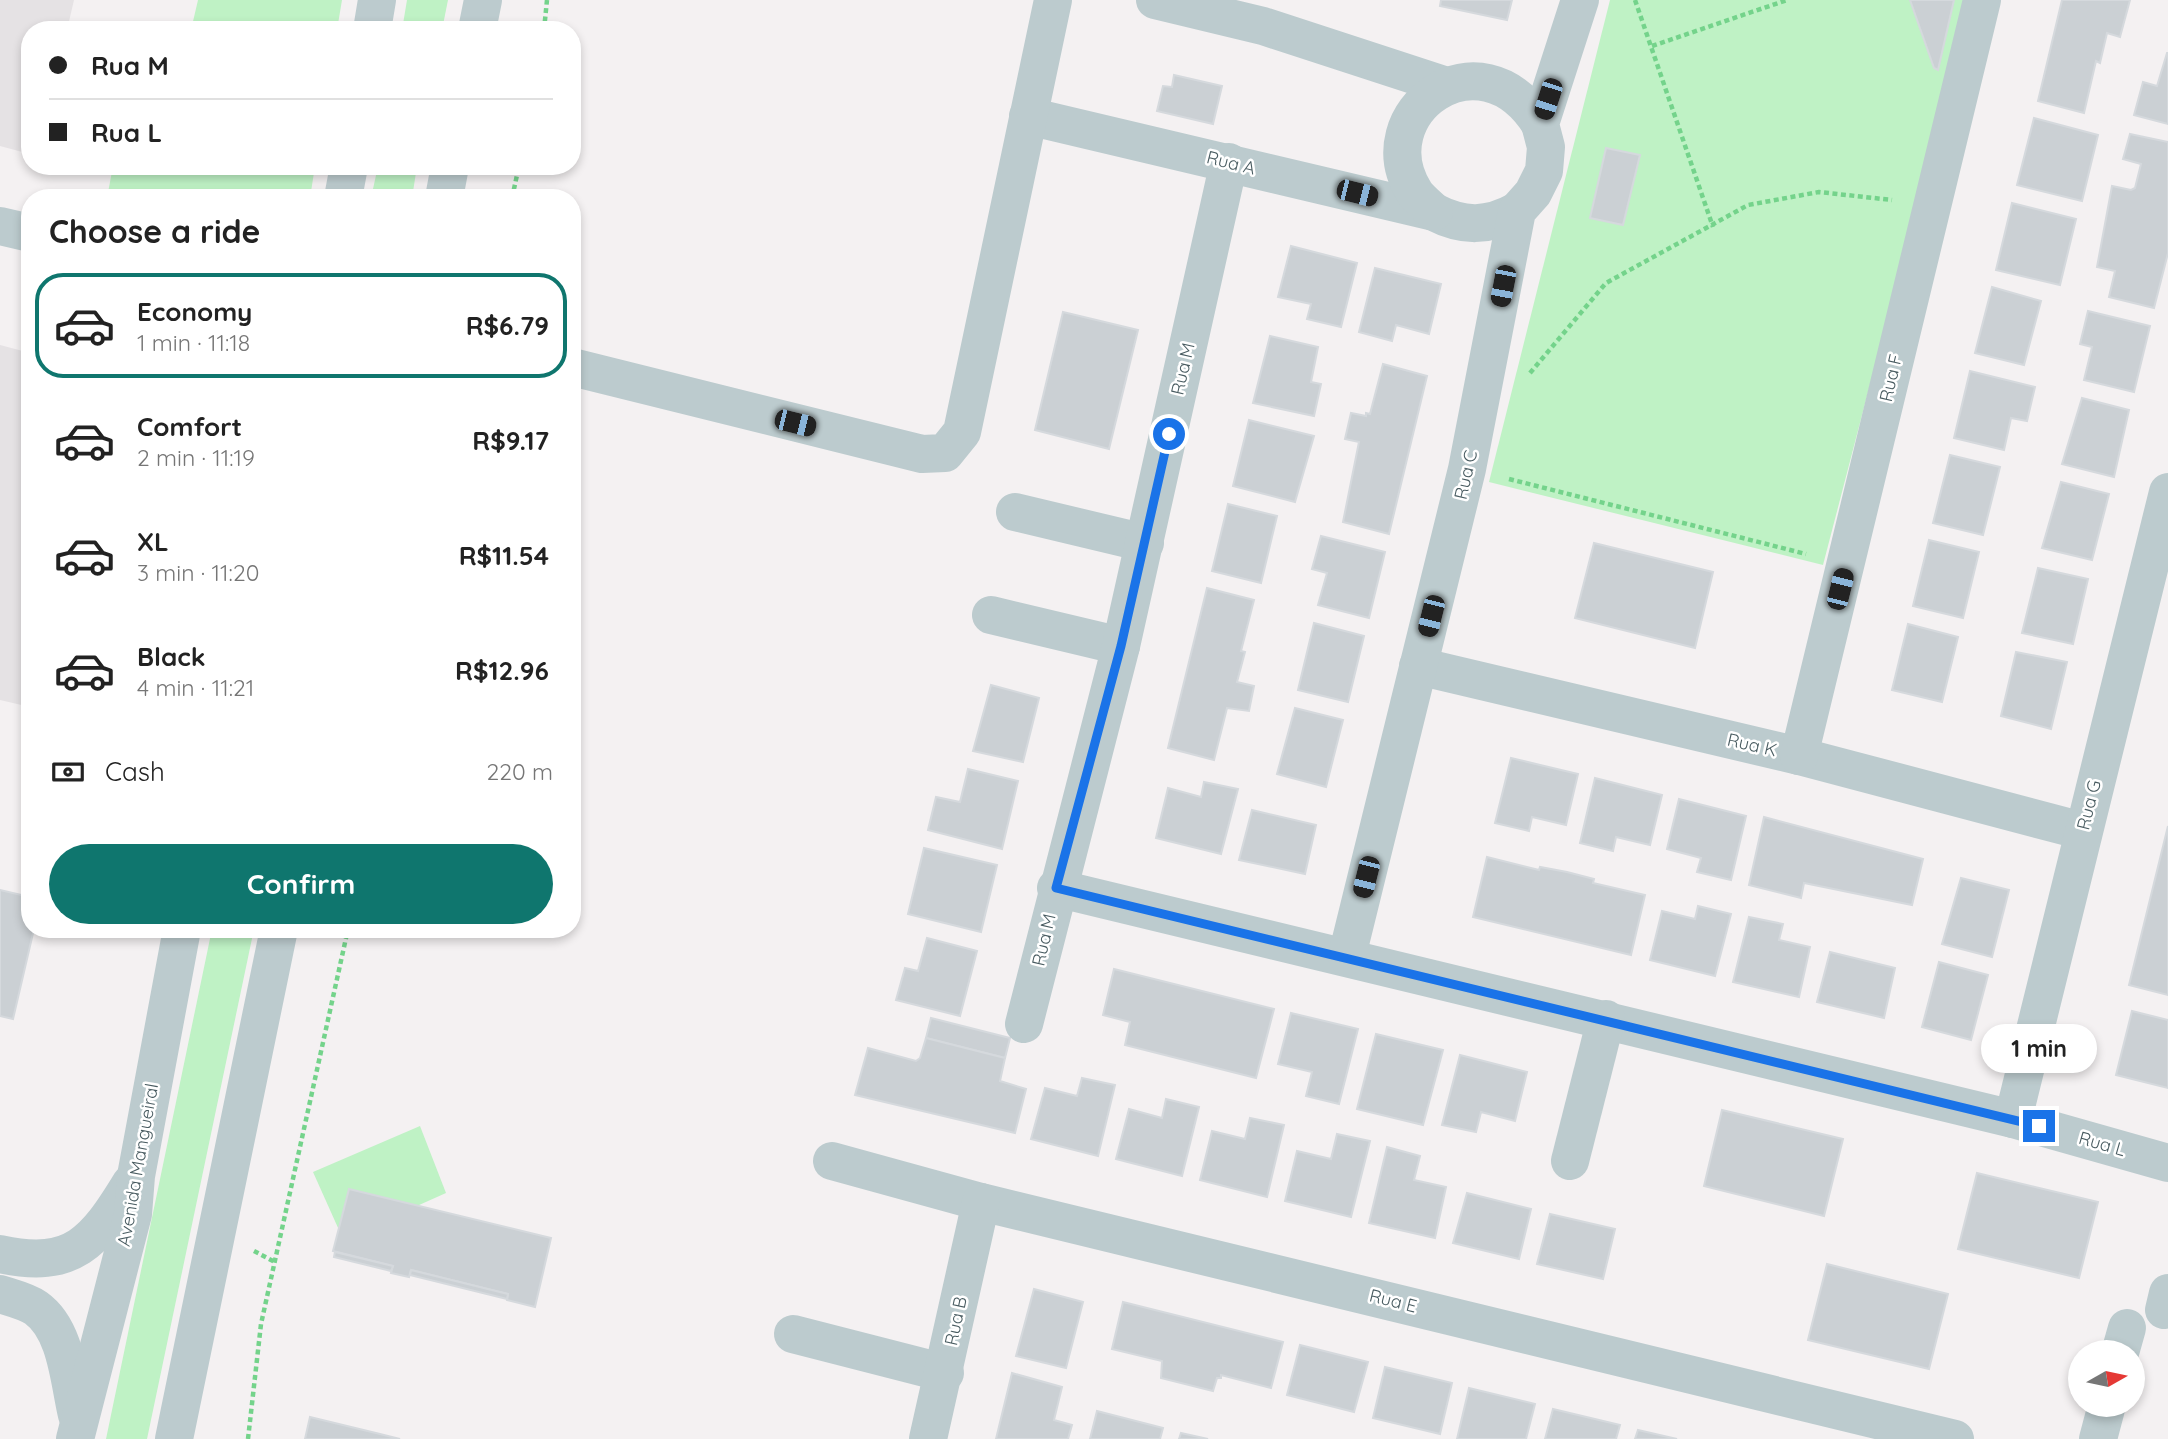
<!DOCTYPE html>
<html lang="en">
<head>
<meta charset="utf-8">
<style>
	body { margin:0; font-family:Quicksand,sans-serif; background:#f6f6f6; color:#222; height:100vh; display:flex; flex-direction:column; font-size:26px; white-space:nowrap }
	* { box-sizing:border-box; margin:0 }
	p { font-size:23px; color:#767676 }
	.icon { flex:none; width:38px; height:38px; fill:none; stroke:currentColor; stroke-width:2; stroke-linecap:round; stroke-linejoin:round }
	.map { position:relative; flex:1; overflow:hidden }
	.panel { position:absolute; left:21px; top:189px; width:560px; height:749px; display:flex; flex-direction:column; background:#fff; border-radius:28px; box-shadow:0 4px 10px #0003 }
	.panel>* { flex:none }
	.hud { position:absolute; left:21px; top:21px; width:560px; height:154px; border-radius:28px; box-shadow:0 4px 10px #0003; display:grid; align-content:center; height:154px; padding:0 28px; background:#fff }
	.needle { width:46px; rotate:81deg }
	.tools { position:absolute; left:2068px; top:1340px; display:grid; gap:14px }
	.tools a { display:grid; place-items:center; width:77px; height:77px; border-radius:50%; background:#fff; box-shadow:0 4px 10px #0003; font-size:35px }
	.end { position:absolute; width:32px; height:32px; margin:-16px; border:9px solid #1a73e8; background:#fff; box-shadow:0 0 0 4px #fff }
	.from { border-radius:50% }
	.bubble { position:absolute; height:49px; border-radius:24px; background:#fff; box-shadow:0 4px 10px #0003; font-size:23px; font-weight:800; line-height:49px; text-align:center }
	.car { position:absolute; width:21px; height:42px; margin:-21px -10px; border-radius:9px; box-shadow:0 0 5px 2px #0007; background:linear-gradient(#222 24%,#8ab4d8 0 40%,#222 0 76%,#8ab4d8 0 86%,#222 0) }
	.hud b { display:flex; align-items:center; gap:24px; height:66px; font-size:26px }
	.hud b+b { border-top:2px solid #e0e0e0 }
	.hud i { width:18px; height:18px; background:#222 }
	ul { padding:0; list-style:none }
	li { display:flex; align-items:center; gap:21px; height:105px; margin:0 14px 10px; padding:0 14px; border:4px solid transparent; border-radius:28px }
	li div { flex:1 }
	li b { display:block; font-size:26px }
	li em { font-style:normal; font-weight:800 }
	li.on { border-color:#0f766e }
	li>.icon { width:63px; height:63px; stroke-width:1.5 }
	h2 { padding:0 28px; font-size:32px; line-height:84px }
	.pay { display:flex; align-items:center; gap:18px; height:77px; padding:0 28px; font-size:26px }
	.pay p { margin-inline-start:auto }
	.cta { display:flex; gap:14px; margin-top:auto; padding:14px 28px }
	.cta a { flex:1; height:80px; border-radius:42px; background:#0f766e; color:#fff; font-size:28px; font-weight:800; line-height:80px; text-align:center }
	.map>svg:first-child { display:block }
	.education { fill:#e5e2e4 }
	.green { fill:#bff2c5 }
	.building { fill:#cbd0d4; stroke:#d5d9dd; stroke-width:2 }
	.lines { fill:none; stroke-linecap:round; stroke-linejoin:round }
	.path { stroke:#74d38b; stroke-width:4.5; stroke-dasharray:5 3.5; stroke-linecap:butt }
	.minor { stroke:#bccbce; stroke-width:38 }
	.route { stroke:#1a73e8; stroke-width:9 }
	.labels { text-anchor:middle; stroke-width:5; stroke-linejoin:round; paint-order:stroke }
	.street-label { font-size:18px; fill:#485b60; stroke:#fff }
</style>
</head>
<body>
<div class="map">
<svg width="2168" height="1439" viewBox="0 0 2168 1439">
	<rect width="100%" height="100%" fill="#f4f1f2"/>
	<g class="education">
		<polygon points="0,0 74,0 67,30 30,30 30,154 0,146"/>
		<polygon points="0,345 30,353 30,707 0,700"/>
	</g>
	<g class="green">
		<polygon points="198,0 342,0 337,30 191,30"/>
		<polygon points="407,0 448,0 442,30 402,30"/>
		<polygon points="1610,0 1970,0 1823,565 1489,482"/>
		<polygon points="113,166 315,166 310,198 107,198"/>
		<polygon points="378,166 417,166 412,198 371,198"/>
		<polygon points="212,929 254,929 147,1439 106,1439"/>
		<polygon points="420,1126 446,1193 343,1239 313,1172"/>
	</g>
	<g class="building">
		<polygon points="1441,0 1512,0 1507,20 1440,6"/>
		<polygon points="1910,0 1954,0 1938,70 1934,68"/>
		<polygon points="2062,0 2130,0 2120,37 2107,33 2100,63 2096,61 2084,113 2038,101"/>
		<polygon points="2167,53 2168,53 2168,124 2134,115 2143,82 2157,86"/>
		<polygon points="1174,75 1222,86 1213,124 1157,111 1163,86 1172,87"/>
		<polygon points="2034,118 2098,135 2082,201 2017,185"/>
		<polygon points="2130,134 2168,142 2168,253 2154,308 2109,297 2115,271 2097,267 2112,186 2131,190 2135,188 2141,164 2123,159"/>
		<polygon points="1606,148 1640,155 1623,225 1590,218"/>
		<polygon points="2012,203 2076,219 2060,285 1996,270"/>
		<polygon points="1291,246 1357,263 1341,327 1307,319 1311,304 1278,297"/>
		<polygon points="1375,268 1441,284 1429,334 1396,325 1392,341 1359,332"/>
		<polygon points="1992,287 2041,301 2024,365 1975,353"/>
		<polygon points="2088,311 2150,326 2134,392 2084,380 2092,347 2080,344"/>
		<polygon points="1063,312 1138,330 1109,449 1035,430"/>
		<polygon points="1270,336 1318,347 1311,382 1321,384 1314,416 1253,403"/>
		<polygon points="1383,364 1427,376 1389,534 1343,522 1359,442 1345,439 1351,413 1366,416 1366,413 1370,414"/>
		<polygon points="1970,371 2035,387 2027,421 2011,418 2004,450 1954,438"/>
		<polygon points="2082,398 2129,410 2114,477 2062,464"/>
		<polygon points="1249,420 1314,436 1295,502 1233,486"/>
		<polygon points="1950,455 2000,467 1983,535 1933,523"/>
		<polygon points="2061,482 2109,494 2092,560 2042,548"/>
		<polygon points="1228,504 1277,516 1261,583 1212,571"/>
		<polygon points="1321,536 1385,552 1369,618 1318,605 1327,573 1312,569"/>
		<polygon points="1929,540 1979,552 1963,618 1913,606"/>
		<polygon points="1594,543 1713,572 1695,648 1575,618"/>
		<polygon points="2038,568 2088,579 2073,644 2022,633"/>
		<polygon points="1207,588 1254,600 1241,651 1245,652 1237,682 1254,686 1249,711 1227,708 1214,760 1168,748"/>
		<polygon points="1314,623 1364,636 1348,702 1298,690"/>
		<polygon points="1908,624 1958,637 1942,702 1892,690"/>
		<polygon points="2016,652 2067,662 2051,729 2001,716"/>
		<polygon points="991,685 1039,698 1023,762 973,751"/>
		<polygon points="1295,708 1343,720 1326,787 1277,774"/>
		<polygon points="1511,758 1578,774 1566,825 1532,817 1529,831 1495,823"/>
		<polygon points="968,769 1018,781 1002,849 928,830 936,797 960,802"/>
		<polygon points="1595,778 1662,795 1650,845 1616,837 1613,851 1580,843"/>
		<polygon points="1204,782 1238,789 1221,854 1156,838 1168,788 1201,797"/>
		<polygon points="1679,799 1746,816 1731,880 1697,872 1701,858 1667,849"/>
		<polygon points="1252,810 1316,825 1305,874 1239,860"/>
		<polygon points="1764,817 1923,859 1912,905 1804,883 1801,898 1749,885"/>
		<polygon points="2168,826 2168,995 2129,985"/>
		<polygon points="924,848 997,865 981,932 908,914"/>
		<polygon points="1487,857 1539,870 1540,867 1567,872 1594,879 1593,883 1645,895 1631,955 1473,917"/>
		<polygon points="1961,878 2009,890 1992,957 1942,944"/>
		<polygon points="0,890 30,897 30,929 34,929 13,1019 0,1016"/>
		<polygon points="1698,906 1731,914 1715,976 1650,960 1662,911 1695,919"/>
		<polygon points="1749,917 1783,924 1779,940 1810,947 1799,997 1733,982"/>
		<polygon points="927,938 977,951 960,1016 896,1000 905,968 918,971"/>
		<polygon points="1830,952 1895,968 1884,1018 1817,1002"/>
		<polygon points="1939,962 1988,975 1971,1040 1922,1027"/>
		<polygon points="1114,969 1274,1009 1256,1078 1125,1045 1130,1022 1103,1015"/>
		<polygon points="2132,1011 2168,1020 2168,1088 2116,1075"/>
		<polygon points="1291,1013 1358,1029 1339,1104 1306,1096 1312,1072 1278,1064"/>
		<polygon points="931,1018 1010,1038 1005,1058 926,1038"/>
		<polygon points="1376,1034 1443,1050 1423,1125 1357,1109"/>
		<polygon points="926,1038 1005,1058 1000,1081 1026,1089 1015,1133 855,1095 868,1048 916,1061 920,1058"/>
		<polygon points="1460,1055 1527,1072 1515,1121 1481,1112 1476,1132 1442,1125"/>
		<polygon points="1082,1078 1115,1085 1098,1156 1031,1139 1045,1088 1077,1096"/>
		<polygon points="1166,1099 1199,1107 1182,1176 1116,1159 1129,1109 1162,1118"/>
		<polygon points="1722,1110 1843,1139 1824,1216 1704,1186"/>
		<polygon points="1250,1118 1284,1125 1267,1197 1200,1180 1212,1131 1245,1139"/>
		<polygon points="1337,1134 1370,1141 1351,1217 1285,1201 1297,1151 1331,1159"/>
		<polygon points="1387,1147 1420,1156 1414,1180 1446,1187 1435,1238 1369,1223"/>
		<polygon points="1977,1173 2098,1202 2079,1278 1958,1249"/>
		<polygon points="349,1189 551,1238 535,1307 507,1300 508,1294 411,1270 409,1277 391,1273 393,1266 333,1251"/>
		<polygon points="1467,1193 1531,1209 1519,1259 1453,1243"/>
		<polygon points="1550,1214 1615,1229 1603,1279 1537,1264"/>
		<polygon points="335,1252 393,1266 391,1271 334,1257"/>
		<polygon points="1827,1264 1948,1294 1929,1369 1808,1340"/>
		<polygon points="411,1270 508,1294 507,1299 410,1275"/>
		<polygon points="1034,1289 1083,1302 1066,1368 1016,1356"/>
		<polygon points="1123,1302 1283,1342 1271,1388 1221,1375 1221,1378 1217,1378 1213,1391 1161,1378 1162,1361 1112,1349"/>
		<polygon points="1300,1345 1368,1362 1354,1412 1287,1395"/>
		<polygon points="1385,1367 1452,1383 1440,1434 1373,1418"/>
		<polygon points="1012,1373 1062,1387 1054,1420 1072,1425 1068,1439 996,1439"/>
		<polygon points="1469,1388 1535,1404 1526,1439 1457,1439"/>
		<polygon points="1553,1409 1620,1425 1616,1439 1545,1439"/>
		<polygon points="1097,1411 1163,1428 1160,1439 1090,1439"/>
		<polygon points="310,1417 380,1434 400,1439 305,1439"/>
		<polygon points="1638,1430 1677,1439 1635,1439"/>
		<polygon points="1181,1433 1208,1439 1179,1439"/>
	</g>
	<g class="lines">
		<g class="path">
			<polyline points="1635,0 1713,227"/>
			<polyline points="544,30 547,0"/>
			<polyline points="1652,46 1787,0"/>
			<polyline points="512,198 519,166"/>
			<polyline points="1530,373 1606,283 1748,205 1819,192 1892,200"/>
			<polyline points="1509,479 1806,554"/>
			<polyline points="254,1251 275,1262"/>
			<polyline points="248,1439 261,1324 348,929"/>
		</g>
		<g class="minor">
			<polyline points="1155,0 1263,26 1447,86"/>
			<polyline points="372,30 377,0"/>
			<polyline points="477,30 483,0"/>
			<path d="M1028,116L1434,212C1463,227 1488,227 1517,211"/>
			<polyline points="343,198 349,166"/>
			<polyline points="444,198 450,166"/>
			<path d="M1434,212C1428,206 1420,200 1415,193C1364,113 1480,28 1540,124"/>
			<polyline points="0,226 30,233"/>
			<polyline points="572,367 922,454 945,453 962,432 1053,0"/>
			<polyline points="1015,512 1145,543"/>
			<polyline points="991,615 1121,646"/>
			<polyline points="1418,666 1799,756 2083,831"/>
			<polyline points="1799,756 1982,0"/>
			<polyline points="1056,888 2013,1119 2168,1163"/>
			<polyline points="1347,956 1467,469 1517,211 1533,193 1544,171 1546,147 1540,124 1580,0"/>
			<polyline points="1024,1024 1121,646 1229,162"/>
			<polyline points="2013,1119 2168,492"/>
			<polyline points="832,1161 981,1202 1955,1439"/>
			<polyline points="1570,1161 1606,1019"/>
			<path d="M0,1254C73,1270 95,1242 131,1183"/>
			<path d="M0,1294C12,1298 26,1301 36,1308C67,1330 69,1382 77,1415"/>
			<polyline points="2164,1310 2168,1293"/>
			<polyline points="793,1334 945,1373"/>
			<polyline points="2120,1353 2127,1328"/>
			<polyline points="75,1439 133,1214 136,1176 182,929"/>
			<polyline points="174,1439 279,929"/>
			<polyline points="928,1439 981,1202"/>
			<polyline points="2098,1439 2107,1405"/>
		</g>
	</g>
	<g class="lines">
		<polyline class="route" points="1169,434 1121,646 1056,888 2039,1126"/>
	</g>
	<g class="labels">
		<g class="street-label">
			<text transform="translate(1231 163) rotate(14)" y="6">Rua A</text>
			<text transform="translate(1183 369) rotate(-77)" y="6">Rua M</text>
			<text transform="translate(1891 378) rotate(-77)" y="6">Rua F</text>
			<text transform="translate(1466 475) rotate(-77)" y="6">Rua C</text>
			<text transform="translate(1752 745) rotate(13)" y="6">Rua K</text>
			<text transform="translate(2089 805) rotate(-76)" y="6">Rua G</text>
			<text transform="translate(1044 940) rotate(-77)" y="6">Rua M</text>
			<text transform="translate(2102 1144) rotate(16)" y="6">Rua L</text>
			<text transform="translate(138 1165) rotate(-80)" y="6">Avenida Mangueiral</text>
			<text transform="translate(1393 1301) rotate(14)" y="6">Rua E</text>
			<text transform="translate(956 1321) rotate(-78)" y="6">Rua B</text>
		</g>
	</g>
</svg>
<div class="tools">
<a><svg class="needle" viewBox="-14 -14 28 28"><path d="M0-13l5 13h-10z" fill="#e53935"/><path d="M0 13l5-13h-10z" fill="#767676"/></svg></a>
</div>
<i class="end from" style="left:1169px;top:434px"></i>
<i class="end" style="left:2039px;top:1126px"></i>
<div class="bubble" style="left:1981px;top:1024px;width:116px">1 min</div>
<i class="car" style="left:1548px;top:99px;rotate:198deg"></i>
<i class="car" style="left:1357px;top:193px;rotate:104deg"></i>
<i class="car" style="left:1503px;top:286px;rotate:191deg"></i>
<i class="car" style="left:795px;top:423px;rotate:104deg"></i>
<i class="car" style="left:1840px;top:589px;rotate:14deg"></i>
<i class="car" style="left:1431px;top:616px;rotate:194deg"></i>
<i class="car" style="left:1366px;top:877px;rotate:194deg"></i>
<div class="hud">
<b><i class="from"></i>Rua M</b>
<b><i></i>Rua L</b>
</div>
<section class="panel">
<h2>Choose a ride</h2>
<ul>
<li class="on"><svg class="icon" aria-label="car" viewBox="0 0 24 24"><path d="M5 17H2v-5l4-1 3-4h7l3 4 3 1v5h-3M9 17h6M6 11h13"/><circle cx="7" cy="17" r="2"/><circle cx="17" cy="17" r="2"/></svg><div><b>Economy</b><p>1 min · 11:18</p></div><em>R$6.79</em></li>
<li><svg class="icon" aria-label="car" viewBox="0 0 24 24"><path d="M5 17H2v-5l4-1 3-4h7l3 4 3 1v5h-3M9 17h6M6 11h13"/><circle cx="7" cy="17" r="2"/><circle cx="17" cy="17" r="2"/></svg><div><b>Comfort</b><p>2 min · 11:19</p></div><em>R$9.17</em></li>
<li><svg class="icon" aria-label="car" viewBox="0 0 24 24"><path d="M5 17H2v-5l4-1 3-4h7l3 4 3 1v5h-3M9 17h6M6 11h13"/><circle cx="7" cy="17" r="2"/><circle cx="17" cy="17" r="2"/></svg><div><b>XL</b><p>3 min · 11:20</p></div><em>R$11.54</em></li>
<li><svg class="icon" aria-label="car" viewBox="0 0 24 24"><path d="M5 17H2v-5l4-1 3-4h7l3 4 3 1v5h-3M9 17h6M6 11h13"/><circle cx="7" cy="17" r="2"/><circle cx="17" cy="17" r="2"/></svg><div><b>Black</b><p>4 min · 11:21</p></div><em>R$12.96</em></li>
</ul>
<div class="pay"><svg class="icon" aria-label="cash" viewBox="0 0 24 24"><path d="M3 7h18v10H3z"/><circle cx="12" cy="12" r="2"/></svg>Cash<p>220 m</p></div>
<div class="cta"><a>Confirm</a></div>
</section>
</div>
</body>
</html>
